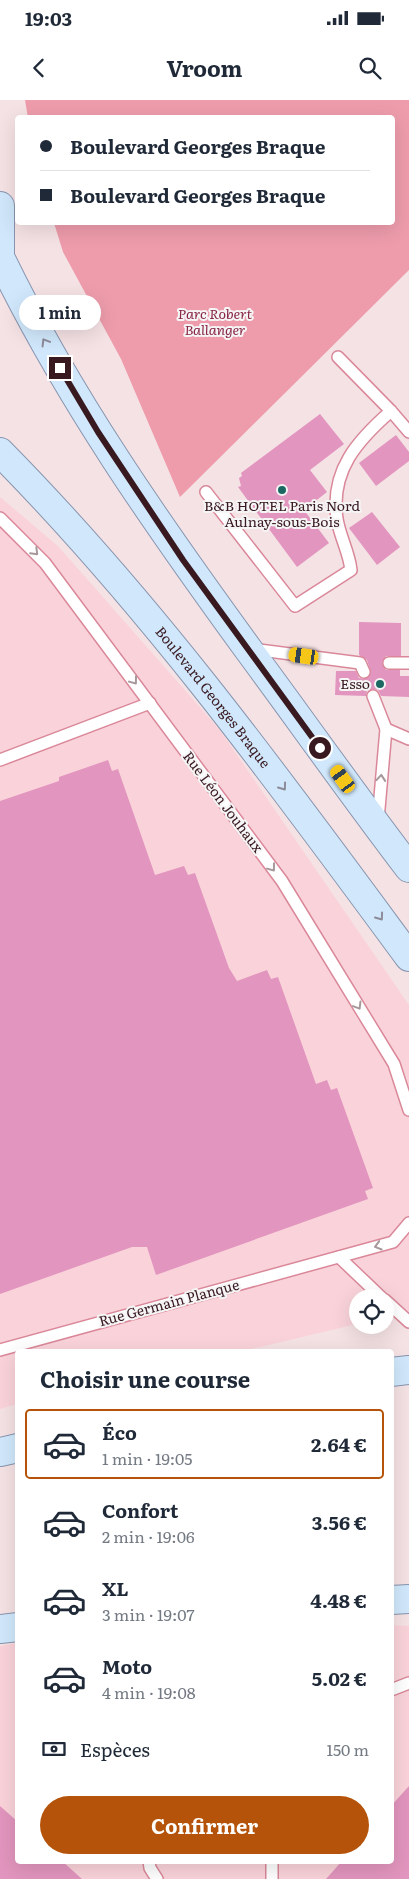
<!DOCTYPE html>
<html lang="fr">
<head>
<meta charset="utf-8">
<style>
	body { margin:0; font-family:Literata,serif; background:#f2f2f3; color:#1f2937; height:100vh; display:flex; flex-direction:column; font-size:19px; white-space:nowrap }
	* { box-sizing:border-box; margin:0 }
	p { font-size:16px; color:#747a83 }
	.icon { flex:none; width:28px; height:28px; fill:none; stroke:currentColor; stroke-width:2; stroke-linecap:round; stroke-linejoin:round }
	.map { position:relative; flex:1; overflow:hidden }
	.sheet { position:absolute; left:15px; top:1249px; width:379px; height:515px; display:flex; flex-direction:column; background:#fff; border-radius:5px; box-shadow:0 5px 20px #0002 }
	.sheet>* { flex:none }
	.banner { position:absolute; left:15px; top:15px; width:380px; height:110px; border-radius:5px; box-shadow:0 5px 20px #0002; display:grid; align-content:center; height:110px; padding:0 25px; background:#fff }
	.buttons { position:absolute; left:349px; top:1189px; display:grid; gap:10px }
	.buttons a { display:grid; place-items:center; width:45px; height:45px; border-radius:50%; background:#fff; box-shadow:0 5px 20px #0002; font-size:25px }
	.end { position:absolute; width:22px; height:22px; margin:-11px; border:6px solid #391920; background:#fff; box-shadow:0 0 0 2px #fff }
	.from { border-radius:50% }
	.bubble { position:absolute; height:35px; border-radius:18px; background:#fff; box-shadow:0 5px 20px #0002; font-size:16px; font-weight:700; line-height:35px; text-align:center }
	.car { position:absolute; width:15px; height:30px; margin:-15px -8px; border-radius:6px; box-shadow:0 0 4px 1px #0007; background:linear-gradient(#f5c518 24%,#345 0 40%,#f5c518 0 76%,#345 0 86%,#f5c518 0) }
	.banner b { display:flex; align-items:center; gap:18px; height:48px; font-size:19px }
	.banner b+b { border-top:1px solid #e0e1e3 }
	.banner i { width:12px; height:12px; background:#1f2937 }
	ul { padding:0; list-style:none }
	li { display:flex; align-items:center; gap:15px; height:70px; margin:0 10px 8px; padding:0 15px; border:2px solid transparent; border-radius:5px }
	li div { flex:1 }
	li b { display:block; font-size:19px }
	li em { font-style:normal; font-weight:700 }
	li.current { border-color:#b45309 }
	li>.icon { width:45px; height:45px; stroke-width:1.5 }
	h2 { padding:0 25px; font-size:22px; line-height:60px }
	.pay { display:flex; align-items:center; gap:12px; height:55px; padding:0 25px; font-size:19px }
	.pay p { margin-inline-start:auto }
	.cta { display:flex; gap:10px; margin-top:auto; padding:10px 25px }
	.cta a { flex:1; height:58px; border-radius:30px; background:#b45309; color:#fff; font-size:20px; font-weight:700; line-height:58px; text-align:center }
	.status { display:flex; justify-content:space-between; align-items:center; height:35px; padding:0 25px; background:#fff; direction:ltr }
	.status svg { height:14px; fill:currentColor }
	header { display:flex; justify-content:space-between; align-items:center; height:65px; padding:0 25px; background:#fff; font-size:22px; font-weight:700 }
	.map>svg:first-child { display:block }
	.built { fill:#fad3da }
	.green { fill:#ee9cac }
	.building { fill:#e295be }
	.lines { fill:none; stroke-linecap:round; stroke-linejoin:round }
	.lane-casing { stroke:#da8899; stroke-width:14 }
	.primary-casing { stroke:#8895ae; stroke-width:30 }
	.lane { stroke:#fff; stroke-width:11 }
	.primary { stroke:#d1e8fc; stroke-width:28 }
	.oneway { stroke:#8d8b99 }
	.oneway2 { stroke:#a6989b }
	.route { stroke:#391920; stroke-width:6 }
	.poi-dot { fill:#1c6761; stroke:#f5f5f5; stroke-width:2 }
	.labels { text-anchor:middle; stroke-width:4; stroke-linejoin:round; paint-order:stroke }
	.park-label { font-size:14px; font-style:italic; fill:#892544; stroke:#f5f5f5 }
	.poi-label { font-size:14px; fill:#391920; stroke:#f5f5f5 }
	.street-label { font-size:14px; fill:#391920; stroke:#f5f5f5 }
</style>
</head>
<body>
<div class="status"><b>19:03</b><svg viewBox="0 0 49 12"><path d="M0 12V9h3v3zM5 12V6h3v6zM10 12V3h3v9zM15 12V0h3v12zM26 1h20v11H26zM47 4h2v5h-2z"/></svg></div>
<header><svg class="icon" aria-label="back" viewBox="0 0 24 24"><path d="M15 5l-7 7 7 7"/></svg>Vroom<svg class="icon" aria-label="search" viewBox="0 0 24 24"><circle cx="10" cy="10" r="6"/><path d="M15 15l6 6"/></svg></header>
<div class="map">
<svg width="409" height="1779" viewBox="0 0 409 1779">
	<rect width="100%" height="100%" fill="#f5e2e5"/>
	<g class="built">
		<polygon points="0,397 58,446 220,630 409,905 409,1212 385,1218 385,1198 358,1198 357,1224 243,1251 18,1251 17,1304 0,1309"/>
		<polygon points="391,1525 409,1526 409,1779 0,1779 0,1546 17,1543 18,1761 391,1761"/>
	</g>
	<polygon class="green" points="25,0 409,0 409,170 180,397 121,259 63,152 54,123 392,122 392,18 28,18"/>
	<g class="building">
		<polygon points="320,314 344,344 310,370 327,392 304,410 329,443 297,467 238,387 241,386 239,378 242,376 241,373"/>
		<polygon points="396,335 409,352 409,361 376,386 359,363"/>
		<polygon points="372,412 400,447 377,465 349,428"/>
		<polygon points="359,522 401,523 401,556 386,556 382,563 386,570 400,570 400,576 409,576 409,597 381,596 378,590 374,589 367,591 366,596 335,595 336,571 356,571 359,578 364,579 371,573 367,560 359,555"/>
		<polygon points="108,660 112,671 118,669 155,775 184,766 188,775 195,773 229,868 237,881 267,870 271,879 278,877 316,984 327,980 331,990 337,988 373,1088 365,1091 368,1099 156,1175 147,1147 132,1147 0,1194 0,701 59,681 59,677"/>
		<polygon points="409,1686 409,1779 326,1779 342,1761 391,1761 391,1706"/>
		<polygon points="0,1706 18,1722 18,1761 62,1761 82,1779 0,1779"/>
	</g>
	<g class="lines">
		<g class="lane-casing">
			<g id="lane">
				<polyline points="338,257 391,311 409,332"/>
				<path d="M206,392L295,506L351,470C349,452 340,437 337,419C330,370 358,340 391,311"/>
				<polyline points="0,418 45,463 282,781 394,964 409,1010"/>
				<polyline points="252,549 360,563 364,572"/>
				<polyline points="389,563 409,563"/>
				<polyline points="373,596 386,629 378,720"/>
				<polyline points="386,629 409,639"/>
				<polyline points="0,660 150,603"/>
				<polyline points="339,1157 382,1198"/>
				<polyline points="385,1200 409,1222"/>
				<polyline points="0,1250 393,1142 409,1123"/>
				<polyline points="391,1590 409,1583"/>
				<polyline points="149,1761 150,1768 157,1779"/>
				<polyline points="272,1779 272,1761"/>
			</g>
		</g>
		<g class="primary-casing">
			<g id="primary">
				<polyline points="0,106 0,158"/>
				<path d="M0,157C67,296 157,424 248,549C302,622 354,696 409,768"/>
				<path id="s1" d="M0,352C153,507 280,682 409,857"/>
				<polyline points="391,1272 409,1270"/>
				<polyline points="0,1352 18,1348"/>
				<polyline points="391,1500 409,1499"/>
				<polyline points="0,1529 18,1527"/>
			</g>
		</g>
		<use href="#lane" class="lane"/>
		<use href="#primary" class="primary"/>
	</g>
	<defs><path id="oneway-chevron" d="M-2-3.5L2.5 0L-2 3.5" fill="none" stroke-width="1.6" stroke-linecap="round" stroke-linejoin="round" transform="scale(1.25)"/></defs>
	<g class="oneway">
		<use href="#oneway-chevron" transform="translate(45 242) rotate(-121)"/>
		<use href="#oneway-chevron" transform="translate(283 687) rotate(54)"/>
		<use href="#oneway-chevron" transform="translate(380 817) rotate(54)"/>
	</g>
	<g class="oneway2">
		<use href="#oneway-chevron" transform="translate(35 452) rotate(45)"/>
		<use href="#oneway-chevron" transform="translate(134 581) rotate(53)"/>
		<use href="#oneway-chevron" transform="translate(381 678) rotate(-85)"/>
		<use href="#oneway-chevron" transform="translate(272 768) rotate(53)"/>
		<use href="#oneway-chevron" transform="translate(358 906) rotate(59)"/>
		<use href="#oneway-chevron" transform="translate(378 1146) rotate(164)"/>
	</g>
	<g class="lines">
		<polyline class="route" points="60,268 98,332 183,460 320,648"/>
	</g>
	<g class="poi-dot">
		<circle cx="282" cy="390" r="5"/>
		<circle cx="380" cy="584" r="5"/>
	</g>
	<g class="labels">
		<g class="park-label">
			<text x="215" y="219">Parc Robert<tspan x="215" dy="16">Ballanger</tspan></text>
		</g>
		<g class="poi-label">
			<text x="282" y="411">B&amp;B HOTEL Paris Nord<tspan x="282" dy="16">Aulnay-sous-Bois</tspan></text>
			<text x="370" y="589" text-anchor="end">Esso</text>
		</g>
		<g class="street-label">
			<text dy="5" stroke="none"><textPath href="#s1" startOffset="325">Boulevard Georges Braque</textPath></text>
			<text transform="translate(223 702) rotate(53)" y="5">Rue Léon Jouhaux</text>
			<text transform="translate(169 1203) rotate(-15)" y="5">Rue Germain Planque</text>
		</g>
	</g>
</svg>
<div class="buttons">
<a><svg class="icon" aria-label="locate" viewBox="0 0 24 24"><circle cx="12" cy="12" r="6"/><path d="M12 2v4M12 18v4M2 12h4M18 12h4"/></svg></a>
</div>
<i class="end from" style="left:320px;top:648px"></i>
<i class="end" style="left:60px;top:268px"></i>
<div class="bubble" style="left:19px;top:195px;width:82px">1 min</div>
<i class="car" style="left:304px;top:556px;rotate:278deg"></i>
<i class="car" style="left:343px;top:679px;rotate:324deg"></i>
<div class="banner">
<b><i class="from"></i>Boulevard Georges Braque</b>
<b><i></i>Boulevard Georges Braque</b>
</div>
<section class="sheet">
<h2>Choisir une course</h2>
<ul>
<li class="current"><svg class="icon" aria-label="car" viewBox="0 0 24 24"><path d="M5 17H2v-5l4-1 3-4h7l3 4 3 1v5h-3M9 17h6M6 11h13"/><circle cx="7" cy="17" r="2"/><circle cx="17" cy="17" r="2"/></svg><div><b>Éco</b><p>1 min · 19:05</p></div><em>2.64 €</em></li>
<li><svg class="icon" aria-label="car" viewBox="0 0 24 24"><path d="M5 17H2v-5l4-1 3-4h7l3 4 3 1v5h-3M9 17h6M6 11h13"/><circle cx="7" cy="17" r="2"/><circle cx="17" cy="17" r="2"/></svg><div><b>Confort</b><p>2 min · 19:06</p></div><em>3.56 €</em></li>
<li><svg class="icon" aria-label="car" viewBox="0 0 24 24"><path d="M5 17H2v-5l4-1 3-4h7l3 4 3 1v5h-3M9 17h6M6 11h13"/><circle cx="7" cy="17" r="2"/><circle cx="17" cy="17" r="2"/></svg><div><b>XL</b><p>3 min · 19:07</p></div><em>4.48 €</em></li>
<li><svg class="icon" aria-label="car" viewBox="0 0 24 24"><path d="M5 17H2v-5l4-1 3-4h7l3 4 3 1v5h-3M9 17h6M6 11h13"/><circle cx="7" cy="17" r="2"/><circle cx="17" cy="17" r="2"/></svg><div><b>Moto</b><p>4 min · 19:08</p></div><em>5.02 €</em></li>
</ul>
<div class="pay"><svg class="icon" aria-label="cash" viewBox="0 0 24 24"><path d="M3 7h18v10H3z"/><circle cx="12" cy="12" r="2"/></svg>Espèces<p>150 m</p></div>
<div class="cta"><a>Confirmer</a></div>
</section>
</div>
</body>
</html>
